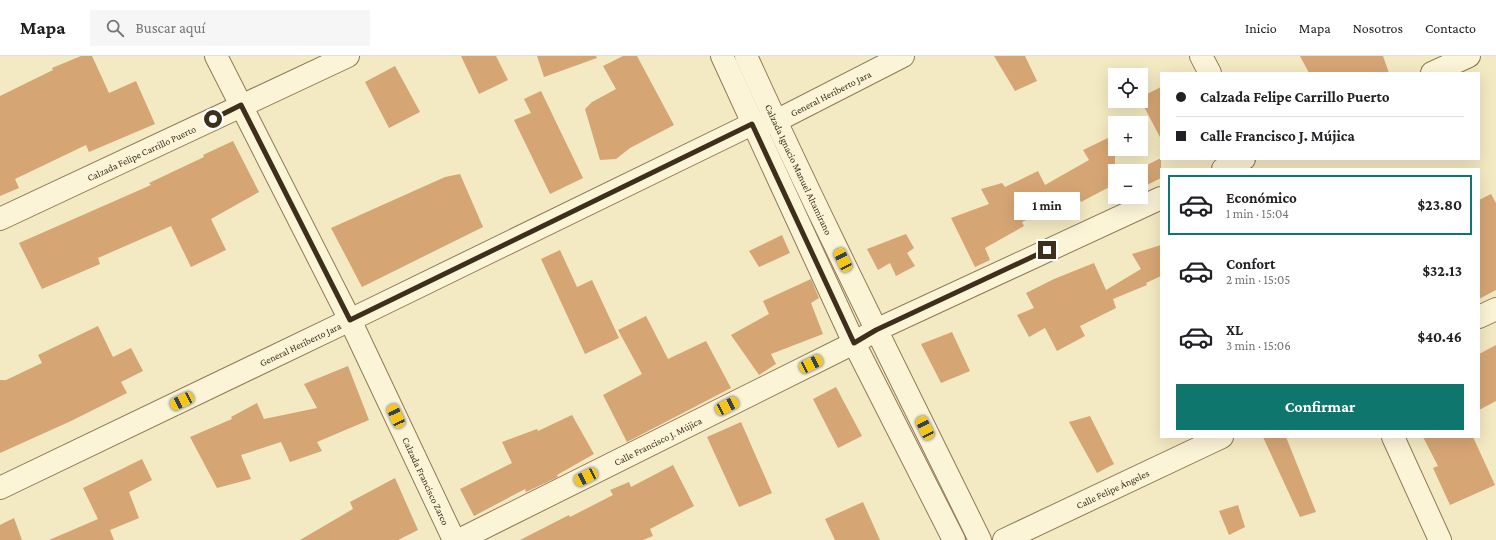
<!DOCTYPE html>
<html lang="es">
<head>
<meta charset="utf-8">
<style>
	body { margin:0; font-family:"Crimson Pro",serif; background:#f6f6f6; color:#202124; height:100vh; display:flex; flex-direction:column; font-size:15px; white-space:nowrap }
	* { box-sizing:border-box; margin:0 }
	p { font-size:13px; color:#757577 }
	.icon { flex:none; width:22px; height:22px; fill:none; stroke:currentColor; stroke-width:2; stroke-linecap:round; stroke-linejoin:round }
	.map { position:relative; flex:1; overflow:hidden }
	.side { position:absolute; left:1160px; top:112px; width:320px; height:270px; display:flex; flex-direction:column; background:#fff; border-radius:0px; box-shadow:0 4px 16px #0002 }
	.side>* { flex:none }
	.hud { position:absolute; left:1160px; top:16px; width:320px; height:88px; border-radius:0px; box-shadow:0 4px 16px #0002; display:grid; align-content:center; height:88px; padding:0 16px; background:#fff }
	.buttons { position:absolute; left:1108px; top:12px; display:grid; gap:8px }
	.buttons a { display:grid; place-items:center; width:40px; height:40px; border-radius:0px; background:#fff; box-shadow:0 4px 16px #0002; font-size:20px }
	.end { position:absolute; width:18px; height:18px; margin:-9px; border:5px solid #3e2f1d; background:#fff; box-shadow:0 0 0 2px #fff }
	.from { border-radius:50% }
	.bubble { position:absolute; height:28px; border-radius:0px; background:#fff; box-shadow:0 4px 16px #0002; font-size:13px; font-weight:700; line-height:28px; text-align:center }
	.car { position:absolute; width:12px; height:24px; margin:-12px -6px; border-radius:5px; box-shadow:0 0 3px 1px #0007; background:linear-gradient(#f5c518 24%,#345 0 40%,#f5c518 0 76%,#345 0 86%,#f5c518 0) }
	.hud b { display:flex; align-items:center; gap:14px; height:38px; font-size:15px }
	.hud b+b { border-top:1px solid #e0e0e0 }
	.hud i { width:10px; height:10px; background:#202124 }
	ul { padding:7px 0 0; list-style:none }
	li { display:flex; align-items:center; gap:12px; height:60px; margin:0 8px 6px; padding:0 8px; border:2px solid transparent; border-radius:0px }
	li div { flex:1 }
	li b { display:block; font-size:15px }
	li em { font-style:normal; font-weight:700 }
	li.on { border-color:#0f766e }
	li>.icon { width:36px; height:36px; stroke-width:1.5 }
	.action { display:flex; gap:8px; margin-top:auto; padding:8px 16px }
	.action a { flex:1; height:46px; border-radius:0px; background:#0f766e; color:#fff; font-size:16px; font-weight:700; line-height:46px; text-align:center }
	header { display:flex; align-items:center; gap:24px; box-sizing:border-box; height:56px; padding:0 20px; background:#fff; border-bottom:1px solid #e0e0e0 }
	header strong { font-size:19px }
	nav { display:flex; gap:22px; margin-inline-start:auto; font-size:14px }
	.search { width:280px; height:36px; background:#f6f6f6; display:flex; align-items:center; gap:10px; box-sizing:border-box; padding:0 14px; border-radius:0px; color:#757577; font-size:15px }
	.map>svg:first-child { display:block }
	.building { fill:#d6a574 }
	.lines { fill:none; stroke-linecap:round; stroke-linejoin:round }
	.minor-casing { stroke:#907a57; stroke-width:24 }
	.minor { stroke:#fcf4d7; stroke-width:22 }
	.route { stroke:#3e2f1d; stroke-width:5 }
	.labels { text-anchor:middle; stroke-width:3.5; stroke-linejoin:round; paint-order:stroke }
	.street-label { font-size:10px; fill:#3e2f1d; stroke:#f9f2d3 }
</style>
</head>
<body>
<header>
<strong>Mapa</strong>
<div class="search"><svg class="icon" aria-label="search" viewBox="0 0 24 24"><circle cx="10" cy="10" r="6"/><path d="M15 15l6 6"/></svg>Buscar aquí</div>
<nav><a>Inicio</a><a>Mapa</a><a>Nosotros</a><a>Contacto</a></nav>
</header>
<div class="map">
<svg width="1496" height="484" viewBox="0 0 1496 484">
	<rect width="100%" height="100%" fill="#f3e9c2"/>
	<g class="building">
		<polygon points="81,0 92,0 109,37 136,25 155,68 89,96 86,89 15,123 19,132 0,140 0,40 53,14 52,12"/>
		<polygon points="461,0 496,0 508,24 479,38"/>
		<polygon points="537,0 596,0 597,2 544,21"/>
		<polygon points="623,0 637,0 674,69 630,92 616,103 600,104 585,53 592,46 616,33 603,10"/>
		<polygon points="994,0 1025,0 1037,25 1015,35"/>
		<polygon points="1300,0 1383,0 1389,17 1309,17"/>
		<polygon points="395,10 420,56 389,72 365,26"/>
		<polygon points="1161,31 1161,83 1141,45 1141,41"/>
		<polygon points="541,35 583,122 550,138 514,64 531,57 524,43"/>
		<polygon points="1108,82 1115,97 1115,128 1081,146 1078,140 1022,166 1024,170 985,192 990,204 975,211 951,162 989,148 981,133 1002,127 1005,131 1038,115 1045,129 1089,104 1083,94"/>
		<polygon points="233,85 259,136 211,163 226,194 191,211 171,170 98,202 100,208 42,233 19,187 151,129 149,127 204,101 203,99"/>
		<polygon points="1161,102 1161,122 1147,129 1139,113"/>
		<polygon points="460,118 483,171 362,231 331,172 445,121"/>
		<polygon points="1491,138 1496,147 1496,234 1479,243 1479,144"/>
		<polygon points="906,178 914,192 907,197 915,210 896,220 890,207 878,214 867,193"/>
		<polygon points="782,179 790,197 759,211 749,195"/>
		<polygon points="1161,189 1161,220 1146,227 1147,229 1113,243 1116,252 1080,270 1085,280 1057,295 1045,272 1029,281 1017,259 1034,252 1026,237 1054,223 1094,207 1106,234 1141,213 1132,198"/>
		<polygon points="560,194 577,231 592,224 619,282 585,298 541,203"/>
		<polygon points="811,223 819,242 811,247 823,278 771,298 776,308 759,319 731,279 769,258 763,245"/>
		<polygon points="646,260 668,303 706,285 731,332 627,386 603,339 642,318 618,274"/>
		<polygon points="98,270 113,301 131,292 143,315 121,326 127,337 71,365 0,397 0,324 6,324 42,307 38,299"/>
		<polygon points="952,276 970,315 941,327 921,288"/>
		<polygon points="1496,289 1496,345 1479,354 1479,298"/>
		<polygon points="348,310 369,364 317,386 322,395 290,406 281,386 241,399 251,423 217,432 190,381 232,363 231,361 257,347 264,363 317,352 304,328"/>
		<polygon points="836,331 862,380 838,392 813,343"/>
		<polygon points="572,359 594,398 557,419 558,421 526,436 525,433 474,460 460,433 512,407 502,386 537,373 538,375"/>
		<polygon points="1090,360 1114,408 1097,417 1069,366"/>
		<polygon points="741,366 772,437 739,451 707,381"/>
		<polygon points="1263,381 1286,381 1316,456 1300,461"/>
		<polygon points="1423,381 1473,381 1495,429 1450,449 1433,412 1438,410"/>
		<polygon points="142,403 152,424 129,436 139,462 110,474 114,484 49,484 98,463 83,432"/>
		<polygon points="673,409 694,450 650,473 653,480 643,484 520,484 569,459 570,461 613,439 610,434 629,426 631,431"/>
		<polygon points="395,422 418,474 398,484 300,484 353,453 350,446"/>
		<polygon points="863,446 880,484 835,484 825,463"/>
		<polygon points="1238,449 1245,471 1229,479 1219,455"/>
		<polygon points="14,462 22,484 0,484 0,469"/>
	</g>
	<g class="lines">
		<g class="minor-casing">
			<g id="minor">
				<path id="s1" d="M216,0L350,264L454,484"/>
				<polyline points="722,0 854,287 954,484"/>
				<path id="s2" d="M746,0C820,163 901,323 980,484"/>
				<polyline points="1201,0 1210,17"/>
				<polyline points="1432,17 1469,0"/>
				<polyline points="1223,113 1244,103"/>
				<path id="s3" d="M0,163L348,0"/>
				<polyline points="1479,261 1496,253"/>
				<polyline points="1393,381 1440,484"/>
				<path id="s4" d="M0,432L350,264L752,68L776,65L903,0"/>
				<path id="s5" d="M459,484L854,287L876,274L1161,142"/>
				<path id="s6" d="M1004,484L1222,381"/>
			</g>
		</g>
		<use href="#minor" class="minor"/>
	</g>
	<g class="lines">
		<polyline class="route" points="213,63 241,49 350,264 752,68 854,287 876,274 1047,194"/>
	</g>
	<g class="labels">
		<g class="street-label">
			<text dy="4" stroke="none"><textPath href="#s4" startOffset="921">General Heriberto Jara</textPath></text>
			<text dy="4" stroke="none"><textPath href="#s3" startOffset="156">Calzada Felipe Carrillo Puerto</textPath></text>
			<text dy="4" stroke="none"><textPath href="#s2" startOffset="125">Calzada Ignacio Manuel Altamirano</textPath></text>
			<text dy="4" stroke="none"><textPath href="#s4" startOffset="333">General Heriberto Jara</textPath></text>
			<text dy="4" stroke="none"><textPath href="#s5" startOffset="222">Calle Francisco J. Mújica</textPath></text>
			<text dy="4" stroke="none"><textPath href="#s1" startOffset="474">Calzada Francisco Zarco</textPath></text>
			<text dy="4" stroke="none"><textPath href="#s6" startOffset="120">Calle Felipe Ángeles</textPath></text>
		</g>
	</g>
</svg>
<div class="buttons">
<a><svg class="icon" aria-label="locate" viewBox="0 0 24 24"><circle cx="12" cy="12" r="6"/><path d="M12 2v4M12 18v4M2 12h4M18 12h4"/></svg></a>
<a>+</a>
<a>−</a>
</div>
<i class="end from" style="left:213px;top:63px"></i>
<i class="end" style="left:1047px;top:194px"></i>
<div class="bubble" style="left:1014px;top:136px;width:66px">1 min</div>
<i class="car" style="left:843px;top:204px;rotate:334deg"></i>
<i class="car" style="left:811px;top:308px;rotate:64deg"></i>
<i class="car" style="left:182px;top:345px;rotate:244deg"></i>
<i class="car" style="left:727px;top:350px;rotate:63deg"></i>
<i class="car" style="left:396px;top:360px;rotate:335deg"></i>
<i class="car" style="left:925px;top:372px;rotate:334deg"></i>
<i class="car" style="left:586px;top:421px;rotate:243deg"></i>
<div class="hud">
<b><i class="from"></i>Calzada Felipe Carrillo Puerto</b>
<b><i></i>Calle Francisco J. Mújica</b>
</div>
<section class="side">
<ul>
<li class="on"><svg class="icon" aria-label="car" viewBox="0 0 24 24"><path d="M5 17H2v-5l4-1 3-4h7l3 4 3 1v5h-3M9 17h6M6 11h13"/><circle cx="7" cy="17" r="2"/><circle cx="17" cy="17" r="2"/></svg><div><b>Económico</b><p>1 min · 15:04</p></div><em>$23.80</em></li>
<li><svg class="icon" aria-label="car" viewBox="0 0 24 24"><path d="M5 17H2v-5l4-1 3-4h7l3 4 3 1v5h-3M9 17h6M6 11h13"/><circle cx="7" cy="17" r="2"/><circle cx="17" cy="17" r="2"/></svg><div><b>Confort</b><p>2 min · 15:05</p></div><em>$32.13</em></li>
<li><svg class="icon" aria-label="car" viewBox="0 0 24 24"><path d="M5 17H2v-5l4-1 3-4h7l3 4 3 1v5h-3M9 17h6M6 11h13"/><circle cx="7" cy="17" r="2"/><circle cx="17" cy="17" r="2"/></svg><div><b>XL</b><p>3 min · 15:06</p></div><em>$40.46</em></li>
</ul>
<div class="action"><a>Confirmar</a></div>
</section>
</div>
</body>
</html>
